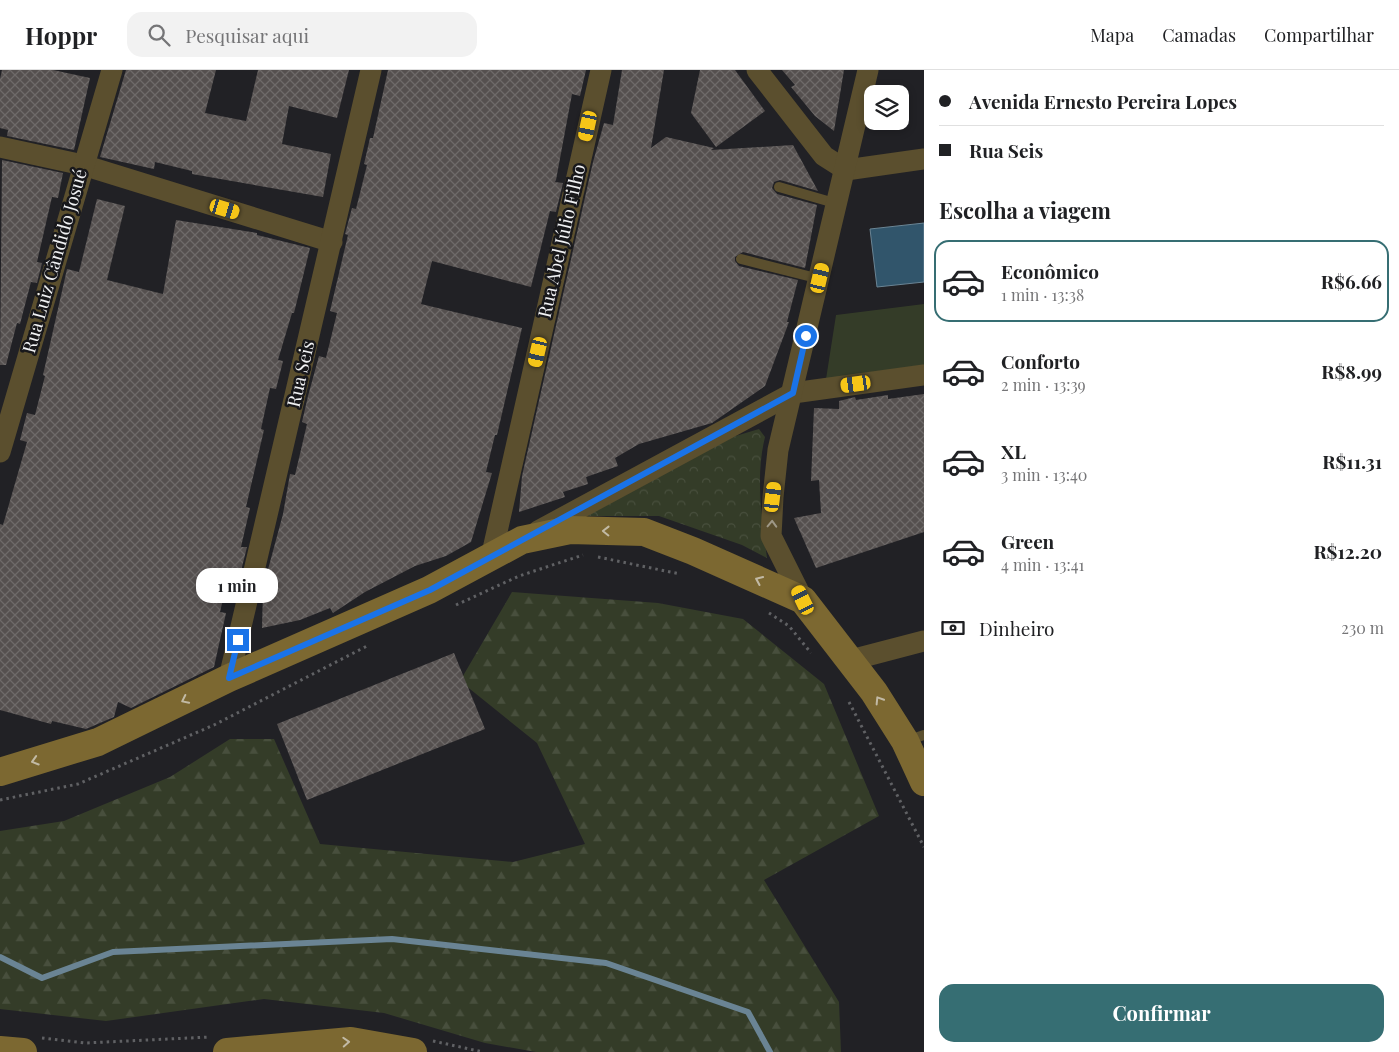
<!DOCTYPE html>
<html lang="pt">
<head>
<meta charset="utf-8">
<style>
	body { margin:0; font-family:"Playfair Display",serif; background:#f2f2f2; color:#202124; height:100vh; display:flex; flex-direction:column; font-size:19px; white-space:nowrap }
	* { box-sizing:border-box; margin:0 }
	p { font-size:16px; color:#757577 }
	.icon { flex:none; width:28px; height:28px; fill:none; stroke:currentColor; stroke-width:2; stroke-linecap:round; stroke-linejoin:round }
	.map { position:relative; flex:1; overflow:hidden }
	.details { display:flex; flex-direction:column; background:#fff; width:475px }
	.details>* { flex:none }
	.banner { display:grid; align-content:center; height:110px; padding:0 15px; background:#fff }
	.controls { position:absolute; left:864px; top:15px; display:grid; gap:10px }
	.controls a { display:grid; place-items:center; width:45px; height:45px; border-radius:10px; background:#fff; box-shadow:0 2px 8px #0003; font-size:25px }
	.end { position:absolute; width:22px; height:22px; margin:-11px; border:6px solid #1a73e8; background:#fff; box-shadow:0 0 0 2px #fff }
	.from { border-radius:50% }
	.bubble { position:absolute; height:35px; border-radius:15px; background:#fff; box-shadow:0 2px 8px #0003; font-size:16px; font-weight:700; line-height:35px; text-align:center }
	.car { position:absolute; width:15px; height:30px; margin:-15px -8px; border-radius:6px; box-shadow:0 0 4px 1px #0007; background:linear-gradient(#f5c518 24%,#345 0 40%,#f5c518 0 76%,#345 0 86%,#f5c518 0) }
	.banner b { display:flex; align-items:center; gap:18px; height:48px; font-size:19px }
	.banner b+b { border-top:1px solid #e0e0e0 }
	.banner i { width:12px; height:12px; background:#202124 }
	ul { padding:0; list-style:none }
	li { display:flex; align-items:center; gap:15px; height:82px; margin:0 10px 8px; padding:0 5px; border:2px solid transparent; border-radius:15px }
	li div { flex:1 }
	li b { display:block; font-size:19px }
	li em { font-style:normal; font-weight:700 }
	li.on { border-color:#366e73 }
	li>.icon { width:45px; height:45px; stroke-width:1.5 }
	h2 { padding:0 15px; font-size:22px; line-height:60px }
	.pay { display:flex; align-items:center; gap:12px; height:55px; padding:0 15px; font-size:19px }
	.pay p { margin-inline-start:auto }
	.primary-button { display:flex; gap:10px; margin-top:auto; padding:10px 15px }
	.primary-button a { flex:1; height:58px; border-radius:15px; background:#366e73; color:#fff; font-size:20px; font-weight:700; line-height:58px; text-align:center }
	header { display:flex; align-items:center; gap:30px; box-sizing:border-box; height:70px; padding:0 25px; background:#fff; border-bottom:1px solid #e0e0e0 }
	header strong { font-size:24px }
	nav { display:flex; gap:28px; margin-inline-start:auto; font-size:18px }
	.search { width:350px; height:45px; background:#f2f2f2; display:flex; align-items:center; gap:12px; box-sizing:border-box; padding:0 18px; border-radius:15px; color:#757577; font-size:19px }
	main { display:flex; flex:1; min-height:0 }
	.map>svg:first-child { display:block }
	.forest { fill:url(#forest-firs) }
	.park { fill:url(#park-crowns) }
	.pitch { fill:#343c28 }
	.water { fill:#31556b; stroke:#6a8494 }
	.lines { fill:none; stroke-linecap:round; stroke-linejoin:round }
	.stream { stroke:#6a8494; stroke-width:6 }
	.building { fill:url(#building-cross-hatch) }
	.path { stroke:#606164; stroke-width:3; stroke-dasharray:2.5 4; stroke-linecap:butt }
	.lane { stroke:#5b4f2e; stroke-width:10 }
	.street { stroke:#5b4f2e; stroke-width:21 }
	.secondary { stroke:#7c6831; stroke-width:28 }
	.oneway { stroke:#9e9887 }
	.oneway2 { stroke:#c2baa5 }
	.route { stroke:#1a73e8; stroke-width:6 }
	.labels { text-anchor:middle; stroke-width:5; stroke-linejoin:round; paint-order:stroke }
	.street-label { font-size:18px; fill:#f0f1f3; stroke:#18181b }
</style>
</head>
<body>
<header>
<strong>Hoppr</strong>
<div class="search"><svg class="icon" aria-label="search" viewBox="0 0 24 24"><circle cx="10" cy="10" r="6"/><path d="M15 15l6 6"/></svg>Pesquisar aqui</div>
<nav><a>Mapa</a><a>Camadas</a><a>Compartilhar</a></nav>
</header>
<main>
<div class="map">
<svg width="924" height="982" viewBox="0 0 924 982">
	<defs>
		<pattern id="forest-firs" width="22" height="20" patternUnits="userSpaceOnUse" patternTransform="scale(1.25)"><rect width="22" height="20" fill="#343c28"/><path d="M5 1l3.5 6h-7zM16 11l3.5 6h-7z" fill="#484f3d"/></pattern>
		<pattern id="park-crowns" width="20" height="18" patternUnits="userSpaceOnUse" patternTransform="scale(1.25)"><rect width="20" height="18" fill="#343c28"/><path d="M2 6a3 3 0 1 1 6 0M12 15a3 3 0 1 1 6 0" fill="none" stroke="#484f3d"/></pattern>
		<pattern id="building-cross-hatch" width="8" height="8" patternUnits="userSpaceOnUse" patternTransform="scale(1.25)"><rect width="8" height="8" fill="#55504f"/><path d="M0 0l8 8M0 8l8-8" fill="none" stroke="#6e6a69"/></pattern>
	</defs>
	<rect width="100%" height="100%" fill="#212125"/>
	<polygon class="forest" points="512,522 658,533 743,549 824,614 879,746 764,810 839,932 841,982 536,982 485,973 384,943 264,929 106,951 0,939 0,761 64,751 170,707 230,669 274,669 320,774 513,792 585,774 537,673 460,611"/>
	<path class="park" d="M759,359L765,367C755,408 762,448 767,488L742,475L659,446H582L729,368Z"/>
	<polygon class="pitch" points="924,234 924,295 826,309 836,245"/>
	<polygon class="water" points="924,153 924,212 877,217 870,159"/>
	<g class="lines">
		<polyline class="stream" points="0,887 42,908 113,882 392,869 606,893 748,942 770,982"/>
	</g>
	<g class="building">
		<polygon points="2,0 53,0 90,8 74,80 7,66 8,60 0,58 0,9"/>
		<polygon points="126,0 216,0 205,43 246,51 258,0 349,0 337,48 289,36 282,74 331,84 323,127 192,104 192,101 155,92 154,99 100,87"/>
		<polygon points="388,0 586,0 580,26 572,24 556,110 555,112 563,113 556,142 550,141 531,217 432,191 421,234 522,258 497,365 495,365 486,402 492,403 471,472 446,486 415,496 365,522 333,543 330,538 300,550 262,558 263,518 283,444 290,404 295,405 307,354 302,352 308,326 319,286 326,288 337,243 330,241 348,165 345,164 352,138 356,139 367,95 364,94 370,68 373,68"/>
		<polygon points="622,0 664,0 651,78 666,67 714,78 711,80 793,75 818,121 780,110 774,112 772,118 777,124 817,135 805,198 743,182 735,187 735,191 739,196 798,210 787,252 789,252 765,316 712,353 639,374 615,388 618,396 586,407 588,414 563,422 565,427 519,442 522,406 593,92 604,53 613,55"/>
		<polygon points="700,0 735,0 765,41 716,77 691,43"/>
		<polygon points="782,0 844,0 834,61 815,46 791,17 795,15"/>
		<polygon points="2,90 63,103 58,128 52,127 37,192 42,193 37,213 31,212 20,254 17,253 6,295 0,295"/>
		<polygon points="97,129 125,136 107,210 163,224 176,150 257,163 257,165 310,178 294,243 292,243 278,290 283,291 276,319 270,318 261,359 264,360 246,437 250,438 241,477 247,477 240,505 229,504 220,542 226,543 214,597 131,638 118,632 114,647 86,659 52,651 51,654 0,640 0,454 3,455 27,372 20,370 27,343 35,345 45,306 43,305 67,199 79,202"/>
		<polygon points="924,324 924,462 816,498 794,448 821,443 819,410 811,411 814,338 839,339 839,331 855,327 856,330 888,325 888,329"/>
		<polygon points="454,583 485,659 307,730 277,654"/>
	</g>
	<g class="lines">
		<g class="path">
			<polyline points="598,487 680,504"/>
			<polyline points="456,535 519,506 583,485"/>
			<polyline points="769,543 789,556 811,583"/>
			<polyline points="849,632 924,777"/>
			<polyline points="0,730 78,714 214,655 369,575"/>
			<polyline points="42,968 85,973 210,967"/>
			<polyline points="433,971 483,982"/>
		</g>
		<g class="lane">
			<polyline points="779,117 838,134"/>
			<polyline points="741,189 820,209"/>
			<polyline points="906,671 924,665"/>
		</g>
		<g class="street">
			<polyline points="757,0 824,86 846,100 924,89"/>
			<polyline points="0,77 83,95 332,172"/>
			<polyline points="0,382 112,0"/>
			<polyline points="538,461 793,323 924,305"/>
			<polyline points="491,488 601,0"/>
			<polyline points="803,530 771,466 773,427 778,380 868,0"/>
			<polyline points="851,590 924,571"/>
			<polyline points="229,608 371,0"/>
		</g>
		<g class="secondary">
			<polyline points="0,702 98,672 229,608 429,520 522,470 570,460 644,462 693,481 803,530 874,622 905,671 924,712"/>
			<polyline points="0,980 23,982"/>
			<polyline points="227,982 351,971 413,982"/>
		</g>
	</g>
	<defs><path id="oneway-chevron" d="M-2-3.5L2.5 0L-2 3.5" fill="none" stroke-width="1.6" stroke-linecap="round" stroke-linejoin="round" transform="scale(1.25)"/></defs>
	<use class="oneway" href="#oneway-chevron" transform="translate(772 454) rotate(-88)"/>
	<g class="oneway2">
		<use href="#oneway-chevron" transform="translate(606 461) rotate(-179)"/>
		<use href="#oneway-chevron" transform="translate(759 510) rotate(-156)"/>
		<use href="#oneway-chevron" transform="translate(185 630) rotate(154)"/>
		<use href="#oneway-chevron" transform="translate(879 630) rotate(-122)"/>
		<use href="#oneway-chevron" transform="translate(35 691) rotate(163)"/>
		<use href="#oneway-chevron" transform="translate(346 972) rotate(-3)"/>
	</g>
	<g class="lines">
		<polyline class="route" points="238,570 229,608 430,520 793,323 806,266"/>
	</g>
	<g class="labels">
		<g class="street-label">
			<text transform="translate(562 171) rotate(-77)" y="6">Rua Abel Júlio Filho</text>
			<text transform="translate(55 191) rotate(-74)" y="6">Rua Luiz Cândido Josué</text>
			<text transform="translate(301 304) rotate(-77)" y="6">Rua Seis</text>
		</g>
	</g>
</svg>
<div class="controls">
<a><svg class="icon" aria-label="layers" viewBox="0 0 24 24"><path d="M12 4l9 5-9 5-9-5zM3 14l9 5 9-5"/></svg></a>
</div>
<i class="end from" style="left:806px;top:266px"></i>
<i class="end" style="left:238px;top:570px"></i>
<div class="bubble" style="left:196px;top:498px;width:82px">1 min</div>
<i class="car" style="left:588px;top:56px;rotate:192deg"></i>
<i class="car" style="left:225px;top:139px;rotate:107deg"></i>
<i class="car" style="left:820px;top:208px;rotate:13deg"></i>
<i class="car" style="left:538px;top:282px;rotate:193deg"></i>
<i class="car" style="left:856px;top:314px;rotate:262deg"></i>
<i class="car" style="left:773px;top:427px;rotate:7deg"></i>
<i class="car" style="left:803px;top:530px;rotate:334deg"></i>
</div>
<section class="details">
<div class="banner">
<b><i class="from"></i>Avenida Ernesto Pereira Lopes</b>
<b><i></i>Rua Seis</b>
</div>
<h2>Escolha a viagem</h2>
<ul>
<li class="on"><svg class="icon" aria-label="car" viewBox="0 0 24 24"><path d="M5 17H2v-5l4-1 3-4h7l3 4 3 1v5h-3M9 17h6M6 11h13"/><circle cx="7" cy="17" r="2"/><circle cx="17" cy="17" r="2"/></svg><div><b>Econômico</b><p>1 min · 13:38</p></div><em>R$6.66</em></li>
<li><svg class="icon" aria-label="car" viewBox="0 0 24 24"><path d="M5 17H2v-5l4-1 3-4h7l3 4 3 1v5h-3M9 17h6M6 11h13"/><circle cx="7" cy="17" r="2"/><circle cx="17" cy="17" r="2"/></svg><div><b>Conforto</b><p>2 min · 13:39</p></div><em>R$8.99</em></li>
<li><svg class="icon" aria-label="car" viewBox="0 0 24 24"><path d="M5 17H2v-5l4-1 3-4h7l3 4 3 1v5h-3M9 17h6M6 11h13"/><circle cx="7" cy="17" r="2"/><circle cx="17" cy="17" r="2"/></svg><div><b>XL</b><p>3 min · 13:40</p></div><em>R$11.31</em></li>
<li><svg class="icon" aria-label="car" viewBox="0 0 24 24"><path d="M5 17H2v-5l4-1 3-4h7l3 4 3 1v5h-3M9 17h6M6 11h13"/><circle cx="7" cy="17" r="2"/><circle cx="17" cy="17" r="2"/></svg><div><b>Green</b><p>4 min · 13:41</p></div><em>R$12.20</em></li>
</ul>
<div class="pay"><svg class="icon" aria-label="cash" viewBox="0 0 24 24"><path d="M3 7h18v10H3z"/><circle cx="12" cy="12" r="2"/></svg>Dinheiro<p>230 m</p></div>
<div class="primary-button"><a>Confirmar</a></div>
</section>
</main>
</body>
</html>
